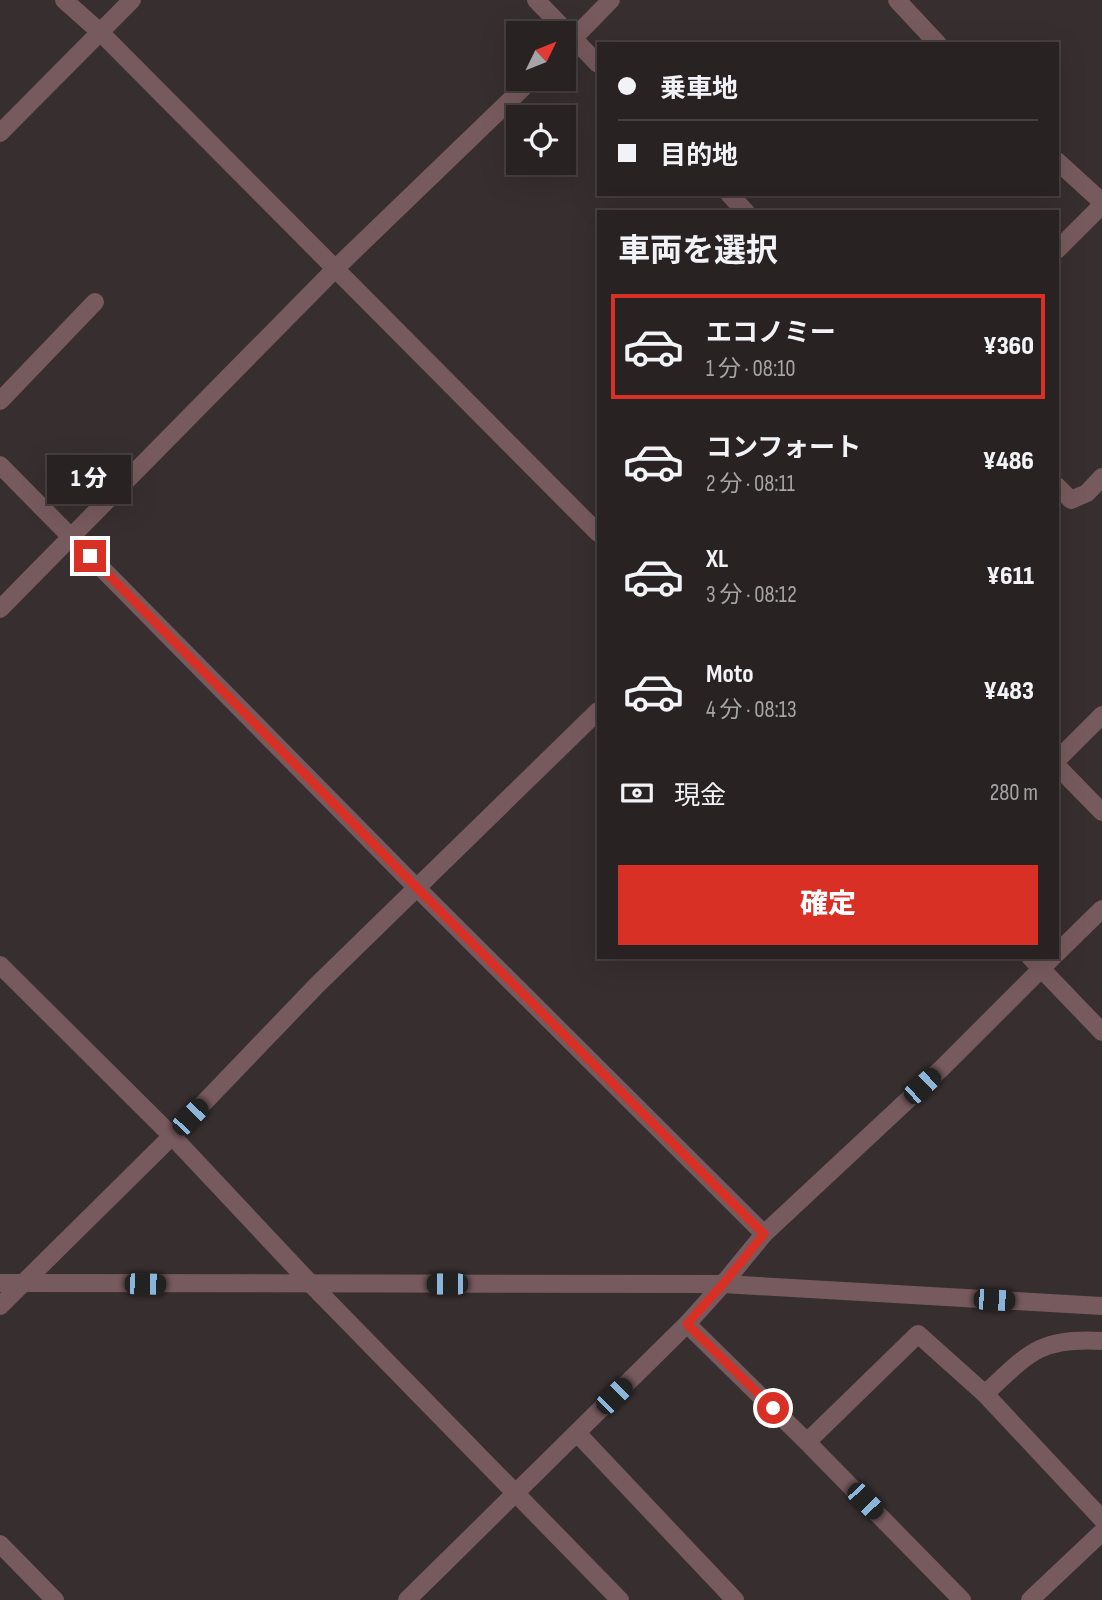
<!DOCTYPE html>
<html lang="ja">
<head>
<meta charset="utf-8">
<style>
	body { margin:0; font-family:"Sofia Sans Condensed","Noto Sans JP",sans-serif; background:#352f30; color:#f1f3f6; height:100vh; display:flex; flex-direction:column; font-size:26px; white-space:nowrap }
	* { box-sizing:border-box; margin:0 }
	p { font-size:23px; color:#a5a4a6 }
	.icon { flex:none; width:38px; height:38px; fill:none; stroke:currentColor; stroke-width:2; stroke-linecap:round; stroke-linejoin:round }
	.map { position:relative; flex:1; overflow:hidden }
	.panel { position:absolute; left:597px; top:210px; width:462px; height:749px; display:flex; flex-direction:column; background:#292223; border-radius:0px; box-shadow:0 7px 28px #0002,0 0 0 2px #453f41 }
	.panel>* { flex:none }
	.hud { position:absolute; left:597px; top:42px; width:462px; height:154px; border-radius:0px; box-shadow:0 7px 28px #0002,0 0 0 2px #453f41; display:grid; align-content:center; height:154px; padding:0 21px; background:#292223 }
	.needle { width:46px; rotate:47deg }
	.fabs { position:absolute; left:506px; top:21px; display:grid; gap:14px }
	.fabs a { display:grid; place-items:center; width:70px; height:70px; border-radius:0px; background:#292223; box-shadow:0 7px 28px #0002,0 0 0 2px #453f41; font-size:35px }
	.end { position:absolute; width:32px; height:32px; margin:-16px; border:9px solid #d93025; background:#fff; box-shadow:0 0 0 4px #fff }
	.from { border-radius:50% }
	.bubble { position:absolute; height:49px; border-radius:0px; background:#292223; box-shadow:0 7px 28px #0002,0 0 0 2px #453f41; font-size:23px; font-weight:800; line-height:49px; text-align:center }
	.car { position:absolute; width:21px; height:42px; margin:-21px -10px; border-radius:9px; box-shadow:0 0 5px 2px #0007; background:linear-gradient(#222 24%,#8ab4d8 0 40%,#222 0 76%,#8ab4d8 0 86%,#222 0) }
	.hud b { display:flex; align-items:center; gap:24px; height:66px; font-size:26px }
	.hud b+b { border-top:2px solid #453f41 }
	.hud i { width:18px; height:18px; background:#f1f3f6 }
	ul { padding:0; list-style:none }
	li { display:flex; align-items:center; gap:21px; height:105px; margin:0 14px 10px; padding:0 7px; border:4px solid transparent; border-radius:0px }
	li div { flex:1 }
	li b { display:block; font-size:26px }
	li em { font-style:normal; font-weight:800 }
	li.current { border-color:#d93025 }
	li>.icon { width:63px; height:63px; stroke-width:1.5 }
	h2 { padding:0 21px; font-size:32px; line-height:84px }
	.pay { display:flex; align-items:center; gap:18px; height:77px; padding:0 21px; font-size:26px }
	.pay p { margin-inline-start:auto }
	.button { display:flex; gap:14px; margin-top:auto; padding:14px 21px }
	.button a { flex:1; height:80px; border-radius:0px; background:#d93025; color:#fff; font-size:28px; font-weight:800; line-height:80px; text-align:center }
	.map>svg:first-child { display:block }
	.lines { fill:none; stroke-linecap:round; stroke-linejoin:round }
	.street { stroke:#775a5e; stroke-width:18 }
	.route { stroke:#d93025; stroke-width:9 }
</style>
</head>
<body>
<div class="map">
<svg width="1102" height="1600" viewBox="0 0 1102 1600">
	<rect width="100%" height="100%" fill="#372e2f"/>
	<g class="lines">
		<g class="street">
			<polyline points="64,0 100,32 598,533"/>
			<polyline points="536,0 598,64"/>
			<polyline points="897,0 938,44"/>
			<polyline points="564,48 611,0"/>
			<polyline points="0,133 132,0"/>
			<polyline points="1057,161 1102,202"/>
			<polyline points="729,194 746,212"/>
			<polyline points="1057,250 1102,205"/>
			<polyline points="0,401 95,302"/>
			<polyline points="0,465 417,888 764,1234"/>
			<polyline points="1057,486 1071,500 1087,493 1102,477"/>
			<polyline points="0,609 336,268 532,79"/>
			<polyline points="1057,760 1102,715"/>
			<polyline points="1057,766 1102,812"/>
			<polyline points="1057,953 1102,909"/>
			<polyline points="1030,957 1102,1032"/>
			<polyline points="0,965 172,1136 311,1284 620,1600"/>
			<polyline points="0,1283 723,1284 1102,1306"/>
			<polyline points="0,1306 172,1136 317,985 598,711"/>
			<polyline points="687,1324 807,1442 962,1600"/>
			<path d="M985,1394C1028,1354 1039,1337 1102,1341"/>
			<polyline points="577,1433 735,1600"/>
			<polyline points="807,1442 918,1334 985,1394 1102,1519"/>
			<polyline points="0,1544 55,1600"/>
			<polyline points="407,1600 687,1324 723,1284 764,1234 942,1068 1053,957"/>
			<polyline points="1030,1600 1102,1532"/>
		</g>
	</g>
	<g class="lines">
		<polyline class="route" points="90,556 417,888 764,1234 723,1284 687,1324 773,1408"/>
	</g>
</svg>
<div class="fabs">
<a><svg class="needle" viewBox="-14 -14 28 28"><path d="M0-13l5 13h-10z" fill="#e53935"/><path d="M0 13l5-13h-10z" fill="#a5a4a6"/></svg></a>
<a><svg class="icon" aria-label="locate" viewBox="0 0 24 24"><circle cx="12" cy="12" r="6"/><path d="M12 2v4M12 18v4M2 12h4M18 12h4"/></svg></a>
</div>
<i class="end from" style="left:773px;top:1408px"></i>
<i class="end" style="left:90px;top:556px"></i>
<div class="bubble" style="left:47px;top:455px;width:84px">1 分</div>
<i class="car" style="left:922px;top:1086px;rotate:47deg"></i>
<i class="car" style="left:190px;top:1117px;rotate:44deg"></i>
<i class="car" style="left:145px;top:1284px;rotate:91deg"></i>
<i class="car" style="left:447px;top:1284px;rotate:270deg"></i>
<i class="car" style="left:994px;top:1300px;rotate:93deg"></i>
<i class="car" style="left:614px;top:1396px;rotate:45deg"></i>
<i class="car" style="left:865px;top:1501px;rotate:136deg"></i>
<div class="hud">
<b><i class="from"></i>乗車地</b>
<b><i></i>目的地</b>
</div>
<section class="panel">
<h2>車両を選択</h2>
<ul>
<li class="current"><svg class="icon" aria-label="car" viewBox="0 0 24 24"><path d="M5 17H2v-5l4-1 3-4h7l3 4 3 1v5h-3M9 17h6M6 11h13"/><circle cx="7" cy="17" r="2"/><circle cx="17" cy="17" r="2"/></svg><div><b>エコノミー</b><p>1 分 · 08:10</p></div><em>¥360</em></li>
<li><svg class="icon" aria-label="car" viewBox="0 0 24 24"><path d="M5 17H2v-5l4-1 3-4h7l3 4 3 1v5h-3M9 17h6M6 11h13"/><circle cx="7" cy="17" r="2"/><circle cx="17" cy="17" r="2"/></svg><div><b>コンフォート</b><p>2 分 · 08:11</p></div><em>¥486</em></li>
<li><svg class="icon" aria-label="car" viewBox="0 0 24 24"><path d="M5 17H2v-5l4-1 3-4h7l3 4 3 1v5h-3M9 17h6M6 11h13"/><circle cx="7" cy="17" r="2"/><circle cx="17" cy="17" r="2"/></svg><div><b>XL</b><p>3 分 · 08:12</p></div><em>¥611</em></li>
<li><svg class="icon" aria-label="car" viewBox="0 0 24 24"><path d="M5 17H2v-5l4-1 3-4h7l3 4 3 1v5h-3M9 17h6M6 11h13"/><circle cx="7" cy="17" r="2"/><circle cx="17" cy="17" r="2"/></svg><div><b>Moto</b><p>4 分 · 08:13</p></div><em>¥483</em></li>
</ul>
<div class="pay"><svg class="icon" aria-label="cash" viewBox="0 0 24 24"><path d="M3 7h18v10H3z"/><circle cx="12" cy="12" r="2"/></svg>現金<p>280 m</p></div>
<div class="button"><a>確定</a></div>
</section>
</div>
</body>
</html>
